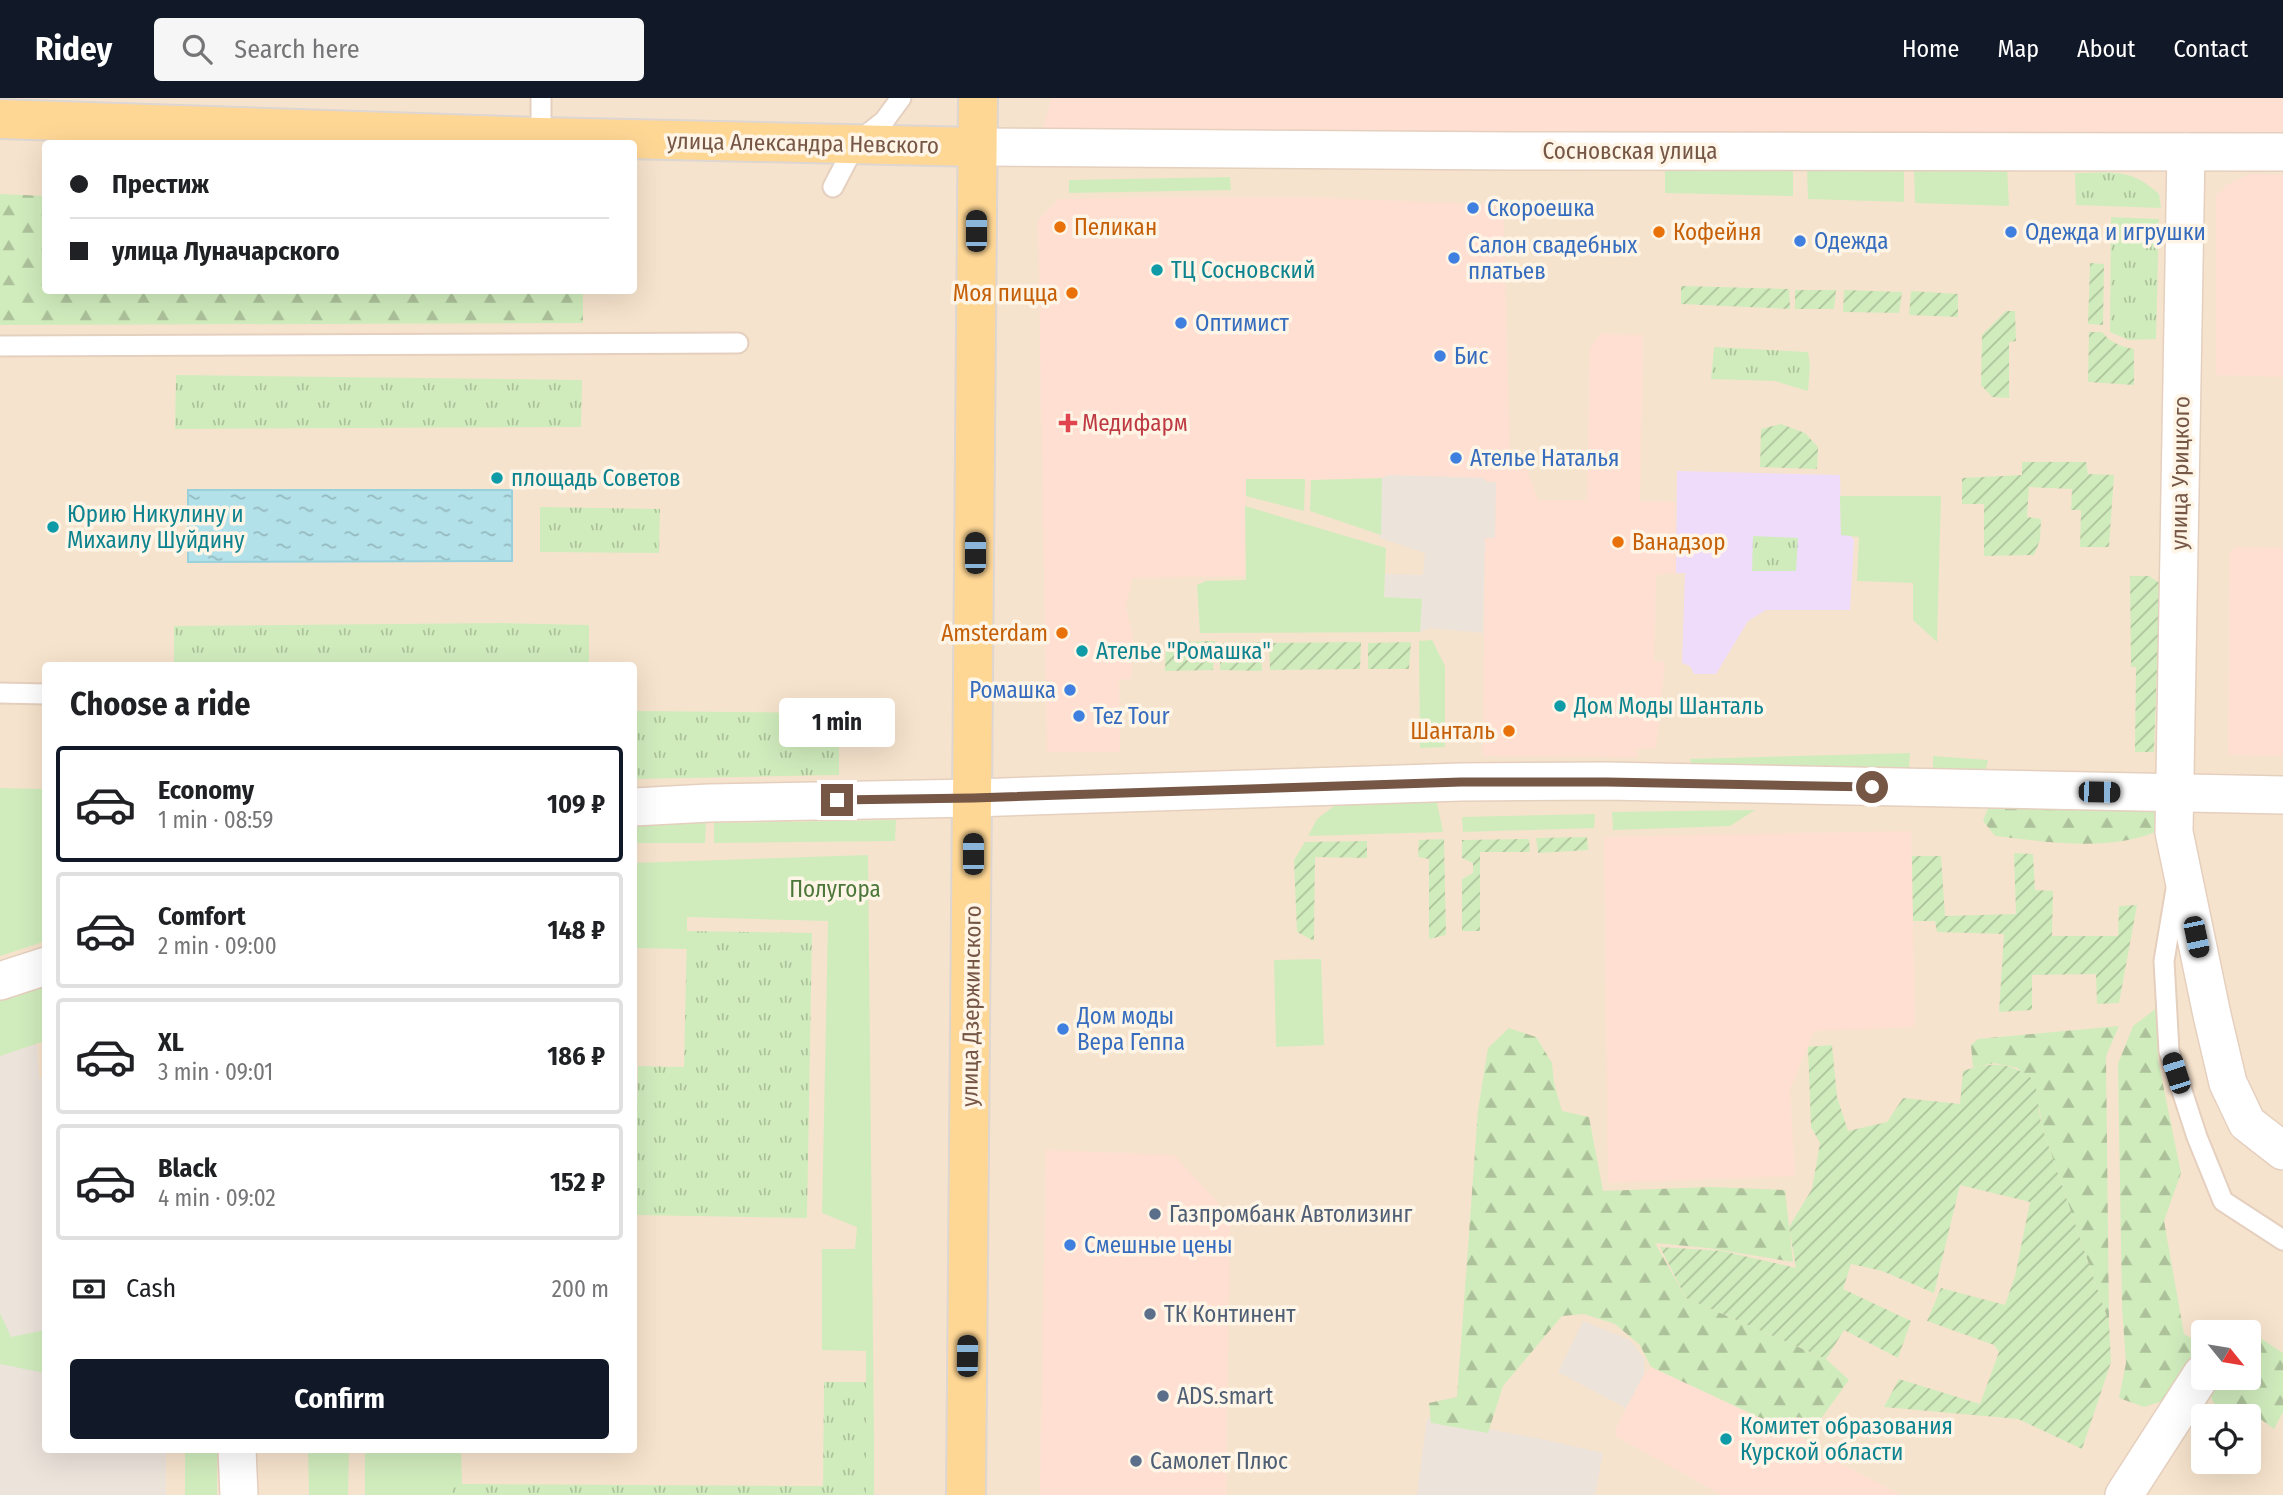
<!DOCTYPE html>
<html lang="en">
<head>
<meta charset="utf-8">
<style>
	body { margin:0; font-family:"Fira Sans Condensed",sans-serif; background:#f6f6f6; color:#202124; height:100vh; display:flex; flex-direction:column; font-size:26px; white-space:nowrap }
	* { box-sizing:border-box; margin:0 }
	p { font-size:23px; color:#757577 }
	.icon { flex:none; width:38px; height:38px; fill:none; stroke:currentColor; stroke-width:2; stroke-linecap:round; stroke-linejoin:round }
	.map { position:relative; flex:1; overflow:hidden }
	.panel { position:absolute; left:42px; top:564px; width:595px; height:791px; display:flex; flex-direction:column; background:#fff; border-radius:7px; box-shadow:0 7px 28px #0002 }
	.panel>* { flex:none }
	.hud { position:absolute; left:42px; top:42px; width:595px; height:154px; border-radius:7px; box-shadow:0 7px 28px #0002; display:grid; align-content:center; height:154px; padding:0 28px; background:#fff }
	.needle { width:46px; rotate:120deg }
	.controls { position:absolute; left:2191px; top:1222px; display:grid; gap:14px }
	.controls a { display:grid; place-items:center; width:70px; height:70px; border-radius:7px; background:#fff; box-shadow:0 7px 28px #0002; font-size:35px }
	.end { position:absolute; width:32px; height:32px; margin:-16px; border:9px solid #765645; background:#fff; box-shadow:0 0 0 4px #fff }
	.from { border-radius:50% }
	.bubble { position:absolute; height:49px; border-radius:7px; background:#fff; box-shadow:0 7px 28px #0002; font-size:23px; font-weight:700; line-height:49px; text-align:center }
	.car { position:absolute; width:21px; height:42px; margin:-21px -10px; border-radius:9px; box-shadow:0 0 5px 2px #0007; background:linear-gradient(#222 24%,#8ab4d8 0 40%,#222 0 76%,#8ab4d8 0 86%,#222 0) }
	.hud b { display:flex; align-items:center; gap:24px; height:66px; font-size:26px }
	.hud b+b { border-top:2px solid #e0e0e0 }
	.hud i { width:18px; height:18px; background:#202124 }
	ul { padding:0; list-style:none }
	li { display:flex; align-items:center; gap:21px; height:116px; margin:0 14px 10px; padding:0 14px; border:4px solid #e0e0e0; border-radius:7px }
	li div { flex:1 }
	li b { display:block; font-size:26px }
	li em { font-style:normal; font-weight:700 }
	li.active { border-color:#111827 }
	li>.icon { width:63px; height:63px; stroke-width:1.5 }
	h2 { padding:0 28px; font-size:32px; line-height:84px }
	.pay { display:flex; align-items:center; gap:18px; height:77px; padding:0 28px; font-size:26px }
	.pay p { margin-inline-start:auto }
	.button { display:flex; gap:14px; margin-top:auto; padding:14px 28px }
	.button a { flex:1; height:80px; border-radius:7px; background:#111827; color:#fff; font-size:28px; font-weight:700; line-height:80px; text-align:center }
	header { display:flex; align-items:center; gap:42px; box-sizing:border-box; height:98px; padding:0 35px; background:#111827; color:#fff }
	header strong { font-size:33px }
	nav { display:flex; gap:38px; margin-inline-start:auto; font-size:24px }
	.search { width:490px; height:63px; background:#f6f6f6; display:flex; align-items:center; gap:18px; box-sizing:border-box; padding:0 24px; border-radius:7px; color:#757577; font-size:26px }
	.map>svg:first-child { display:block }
	.residential { fill:#f6e3cd; fill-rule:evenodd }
	.commercial { fill:#ffdfd2 }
	.industrial { fill:#ece3db }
	.education { fill:#efdcfa }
	.grass { fill:url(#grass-tufts) }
	.forest { fill:url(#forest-firs) }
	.park { fill:#d0ecbd }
	.garden { fill:url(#garden-furrows) }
	.water { fill:url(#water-ripples); stroke:#98d1db; stroke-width:2 }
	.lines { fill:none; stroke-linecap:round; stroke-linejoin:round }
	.service-casing { stroke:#e5cfbe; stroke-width:23 }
	.minor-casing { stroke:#e5cfbe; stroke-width:40 }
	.primary-casing { stroke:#ded6d2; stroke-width:42 }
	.service { stroke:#fff; stroke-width:19 }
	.minor { stroke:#fff; stroke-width:37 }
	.primary { stroke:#ffd795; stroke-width:38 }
	.route { stroke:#765645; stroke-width:9 }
	.shop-dot { fill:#3f7fe0; stroke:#fff5e7; stroke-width:2.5 }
	.food-dot { fill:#e8710a; stroke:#fff5e7; stroke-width:2.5 }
	.culture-dot { fill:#0f9aa8; stroke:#fff5e7; stroke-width:2.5 }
	.health-dot { fill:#e0444e; stroke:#fff5e7; stroke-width:2.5 }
	.service-dot { fill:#5c6f8a; stroke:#fff5e7; stroke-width:2.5 }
	.labels { text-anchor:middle; stroke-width:7; stroke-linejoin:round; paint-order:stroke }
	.street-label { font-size:23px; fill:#765645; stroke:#fff5e7 }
	.shop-label { font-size:23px; fill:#366cbe; stroke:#fff5e7; text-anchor:start }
	.food-label { font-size:23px; fill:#c56008; stroke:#fff5e7; text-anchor:start }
	.culture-label { font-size:23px; fill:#0d838f; stroke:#fff5e7; text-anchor:start }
	.health-label { font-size:23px; fill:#be3a42; stroke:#fff5e7; text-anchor:start }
	.park-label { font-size:23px; fill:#4c773a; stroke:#fff5e7 }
	.service-label { font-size:23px; fill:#4e5e75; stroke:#fff5e7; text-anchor:start }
</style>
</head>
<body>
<header>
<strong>Ridey</strong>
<div class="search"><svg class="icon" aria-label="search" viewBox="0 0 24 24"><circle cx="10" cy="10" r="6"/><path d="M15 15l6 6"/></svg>Search here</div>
<nav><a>Home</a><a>Map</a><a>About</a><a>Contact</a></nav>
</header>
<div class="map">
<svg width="2283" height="1397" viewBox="0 0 2283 1397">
	<defs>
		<pattern id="grass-tufts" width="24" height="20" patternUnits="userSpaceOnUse" patternTransform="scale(1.75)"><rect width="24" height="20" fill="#d0ecbd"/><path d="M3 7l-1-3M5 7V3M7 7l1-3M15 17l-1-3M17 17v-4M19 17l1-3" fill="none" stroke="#adc29b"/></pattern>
		<pattern id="forest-firs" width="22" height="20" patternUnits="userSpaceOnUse" patternTransform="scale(1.75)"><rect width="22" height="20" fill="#d0ecbd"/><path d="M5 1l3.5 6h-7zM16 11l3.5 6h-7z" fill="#adc29b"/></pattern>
		<pattern id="garden-furrows" width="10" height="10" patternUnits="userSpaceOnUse" patternTransform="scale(1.75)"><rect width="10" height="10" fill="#d0ecbd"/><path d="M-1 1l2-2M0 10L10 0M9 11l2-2" fill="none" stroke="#adc29b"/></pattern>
		<pattern id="water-ripples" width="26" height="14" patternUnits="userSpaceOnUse" patternTransform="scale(1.75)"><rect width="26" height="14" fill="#b2e1e9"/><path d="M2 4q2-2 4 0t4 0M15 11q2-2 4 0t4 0" fill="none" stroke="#95b9bf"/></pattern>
	</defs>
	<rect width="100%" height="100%" fill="#fef2df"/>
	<path class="residential" d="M0,0H2283V1397H0ZM46,46H634V192H46ZM46,567H634V1351H46ZM2203,1234H2249V1279H2203ZM2203,1318H2249V1363H2203Z"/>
	<g class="commercial">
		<polygon points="1052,0 2283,0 2283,54 1036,52"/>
		<polygon points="2250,76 2283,77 2283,279 2216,277 2216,98 2227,87"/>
		<polygon points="1164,99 1299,99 1503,107 1510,356 1525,367 1538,402 1587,402 1590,250 1600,236 1643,237 1640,403 1675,404 1676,475 1656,477 1654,563 1665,564 1656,650 1636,651 1638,659 1483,658 1485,439 1495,440 1496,385 1487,384 1483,380 1388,377 1382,380 1246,384 1245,478 1132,480 1126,509 1133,541 1131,581 1119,581 1120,654 1047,654 1038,122 1059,101"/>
		<polygon points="2235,449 2283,450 2283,658 2228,657 2230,454"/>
		<polygon points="1911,733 1915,929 1814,933 1790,991 1795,1078 1608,1085 1604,739"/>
		<polygon points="1046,1052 1174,1057 1230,1118 1226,1397 1040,1397"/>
		<polygon points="1651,1269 1806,1341 1809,1349 1901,1397 1722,1397 1617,1339 1615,1332 1644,1276"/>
	</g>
	<g class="industrial">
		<polygon points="1388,377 1483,380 1487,384 1496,384 1495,440 1485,440 1483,535 1430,530 1420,534 1422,501 1384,500 1385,476 1423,477 1425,455 1380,440 1382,380"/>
		<polygon points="37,946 39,981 45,979 46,1351 166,1351 166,1397 0,1397 0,958"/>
		<polygon points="1583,1223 1630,1242 1644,1260 1644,1276 1626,1310 1558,1274"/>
		<polygon points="1427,1320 1537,1340 1603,1355 1595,1397 1417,1397"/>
	</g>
	<polygon class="education" points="1677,373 1840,377 1841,436 1851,438 1854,442 1850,512 1766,512 1748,523 1716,576 1694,576 1690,568 1682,565 1685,475 1676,475"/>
	<g class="grass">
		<path d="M2075,75C2112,75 2130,69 2159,96L2161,110L2076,107Z"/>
		<polygon points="2111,119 2159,121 2156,241 2129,242 2110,234"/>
		<polygon points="1714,249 1808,254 1810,267 1808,293 1775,283 1711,281"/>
		<polygon points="176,277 582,282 581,329 175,331"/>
		<polygon points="540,409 660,411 659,455 540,454"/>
		<polygon points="1753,438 1798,440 1796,473 1752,473"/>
		<polygon points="502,525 589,527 589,567 174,567 174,528"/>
		<polygon points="634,613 839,615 839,677 634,681"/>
		<polygon points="687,833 812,835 807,1120 635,1117 638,968 684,969"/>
		<polygon points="824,1284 866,1284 866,1397 451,1397 451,1386 823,1388"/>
	</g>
	<g class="forest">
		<polygon points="0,96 45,98 46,192 583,193 583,225 0,227"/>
		<path d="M1989,707H2109L2162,713L2163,731C2111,755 2050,744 1995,738L1983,723Z"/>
		<polygon points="2158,909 2158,962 2181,1075 2164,1123 2184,1236 2203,1247 2203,1279 2249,1279 2249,1240 2257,1238 2283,1255 2283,1314 2274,1331 2259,1320 2219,1315 2206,1289 2144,1309 2119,1300 2126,1265 2122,1209 2118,966 2133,928"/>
		<polygon points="2119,928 2106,958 2109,1225 2041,1026 2040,1012 2018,970 1994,965 1973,970 1971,947 1978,941"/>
		<polygon points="1509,930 1536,939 1552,965 1554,985 1562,1013 1589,1019 1603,1093 1710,1089 1785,1092 1793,1164 1708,1150 1655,1145 1686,1200 1826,1261 1849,1282 1806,1341 1651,1269 1640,1247 1615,1226 1584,1216 1562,1218 1503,1288 1488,1335 1431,1325 1429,1305 1457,1299 1478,1012 1488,950"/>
	</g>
	<g class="park">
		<polygon points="1914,70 2007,70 2009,108 1915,105"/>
		<polygon points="1665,71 1793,71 1793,98 1665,95"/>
		<polygon points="1807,71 1904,72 1904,104 1808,101"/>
		<polygon points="1230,79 1231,92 1069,95 1069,82"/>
		<polygon points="1382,380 1381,437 1310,413 1311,382"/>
		<polygon points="1246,381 1305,381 1304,413 1246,398"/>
		<polygon points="1840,398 1941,398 1937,544 1913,522 1913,485 1857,483 1859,439 1841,437"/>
		<polygon points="1245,408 1386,450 1384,499 1422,501 1420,534 1200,535 1197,487 1206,483 1246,482"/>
		<polygon points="1432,542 1445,568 1445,649 1420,650 1419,543"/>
		<polygon points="1910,655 1909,672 1693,671 1690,661"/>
		<polygon points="1933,658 1988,662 1985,675 1933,673"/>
		<polygon points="0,690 45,691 46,843 0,858"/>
		<polygon points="1346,699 1436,700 1443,734 1308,738 1317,721"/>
		<polygon points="1755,712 1730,728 1613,732 1612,714"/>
		<polygon points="1595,716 1594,730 1463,734 1462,719"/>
		<polygon points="896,722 895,743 714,745 714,725"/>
		<polygon points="706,724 705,745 634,745 634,725"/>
		<polygon points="868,757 874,1343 874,1397 866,1397 866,1253 822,1252 822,1151 855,1151 857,1129 822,1115 828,823 687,819 687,851 634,850 634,765"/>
		<polygon points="1321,861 1324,947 1276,949 1274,862"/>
		<polygon points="45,885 45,943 0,958 0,899"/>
		<polygon points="0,1215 11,1239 45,1232 45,1275 0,1266"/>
		<rect x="185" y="1351" width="32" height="46"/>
		<polygon points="308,1351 349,1351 348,1397 309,1397"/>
		<polygon points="365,1351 461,1351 462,1387 451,1387 451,1397 365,1397"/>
	</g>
	<g class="garden">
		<polygon points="2090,165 2104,166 2103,227 2088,226"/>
		<polygon points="1681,188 1789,191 1790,211 1681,206"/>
		<polygon points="1795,192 1836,192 1834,211 1795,211"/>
		<polygon points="1844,192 1902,194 1899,215 1843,214"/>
		<polygon points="1911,193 1958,196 1958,219 1909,217"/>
		<polygon points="2006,213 2015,213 2016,243 2009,244 2009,300 1992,299 1981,287 1982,237"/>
		<path d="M2089,234H2102C2109,244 2122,249 2134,251V287L2088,284Z"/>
		<polygon points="1781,326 1805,335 1818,349 1817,371 1760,369 1761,331"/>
		<polygon points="2022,364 2086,364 2088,376 2114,377 2109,449 2080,449 2081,412 2071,412 2072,391 2029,389 2027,419 2041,421 2040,442 2034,457 1984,458 1984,406 1962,406 1962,380 2022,377"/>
		<polygon points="2130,478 2149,478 2160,485 2154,654 2135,654 2136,569 2131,569"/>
		<polygon points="1215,543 1213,572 1165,573 1166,544"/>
		<polygon points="1261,544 1262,573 1220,572 1221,545"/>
		<polygon points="1361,544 1360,571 1270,572 1269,545"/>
		<polygon points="1411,544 1409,571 1368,571 1368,545"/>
		<polygon points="1587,739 1588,752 1538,755 1536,740"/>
		<polygon points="1444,741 1446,837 1429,841 1429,761 1418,759 1419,742"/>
		<polygon points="1529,741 1530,754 1480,754 1480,833 1462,833 1462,781 1473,775 1473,765 1462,760 1462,742"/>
		<polygon points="1367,743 1367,760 1315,759 1314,843 1297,834 1294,762 1305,744"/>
		<polygon points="2014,755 2033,756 2035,792 2053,793 2052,838 2118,838 2119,808 2137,807 2119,905 2097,906 2096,876 2032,877 2032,912 1999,914 2004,836 1937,834 1935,823 1913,823 1912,758 1941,758 1945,818 2016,816"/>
		<path d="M1832,947L1837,999L1848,1033L1887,1024L1903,1000L1960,1006L1963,973C1994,964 2008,963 2035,983L2041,1026L2109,1225L2111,1264L2082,1351L2018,1321L1884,1309L1899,1281L1980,1306L1999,1254L1994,1247L1927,1223L1941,1190L2005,1207L2015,1178L2030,1104L1960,1087L1934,1195L1882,1173L1851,1166L1843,1191L1911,1223L1898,1260L1844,1232L1826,1261L1686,1200L1660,1149L1722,1153L1796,1170L1789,1129L1812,1091L1820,1045L1811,1029L1808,949Z"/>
	</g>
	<polygon class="water" points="188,392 512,392 512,463 188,464"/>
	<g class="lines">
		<g class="service-casing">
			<g id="service">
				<polyline points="541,39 541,0"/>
				<polyline points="833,89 856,45 884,23 901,0"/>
				<polyline points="0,248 738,245"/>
				<polyline points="0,595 46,596"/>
				<polyline points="2176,791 2164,863 2169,953 2197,1039 2223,1103 2283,1142"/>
			</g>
		</g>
		<g class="minor-casing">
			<g id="minor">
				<polyline points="976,49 1513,53 2283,54"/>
				<polyline points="2186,54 2174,734 2212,917 2228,985 2247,1025 2283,1053"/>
				<polyline points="634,709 709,705 973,700 1461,684 1607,683 2283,697"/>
				<polyline points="0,883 46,868"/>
				<polyline points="237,1351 239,1397"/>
				<polyline points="2124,1397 2202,1276"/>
			</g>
		</g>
		<g class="primary-casing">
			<g id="primary">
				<polyline points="0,21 541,39 976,49"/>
				<polyline points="966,1397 978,0"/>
			</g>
		</g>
		<use href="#service" class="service"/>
		<use href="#minor" class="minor"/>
		<use href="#primary" class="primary"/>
	</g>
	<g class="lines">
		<polyline class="route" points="837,702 973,700 1461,684 1607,684 1872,689"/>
	</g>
	<g class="shop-dot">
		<circle cx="1473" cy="110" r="7"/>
		<circle cx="2011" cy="134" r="7"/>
		<circle cx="1800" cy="143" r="7"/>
		<circle cx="1454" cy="160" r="7"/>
		<circle cx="1181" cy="225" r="7"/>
		<circle cx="1440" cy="258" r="7"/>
		<circle cx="1456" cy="360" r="7"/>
		<circle cx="1070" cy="592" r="7"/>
		<circle cx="1079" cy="618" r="7"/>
		<circle cx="1063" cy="931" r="7"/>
		<circle cx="1070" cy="1147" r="7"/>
	</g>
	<g class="food-dot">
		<circle cx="1060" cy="129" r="7"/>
		<circle cx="1659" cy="134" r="7"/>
		<circle cx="1072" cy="195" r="7"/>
		<circle cx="1618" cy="444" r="7"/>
		<circle cx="1062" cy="535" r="7"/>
		<circle cx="1509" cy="633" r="7"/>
	</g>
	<g class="culture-dot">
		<circle cx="1157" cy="172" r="7"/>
		<circle cx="497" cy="380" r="7"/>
		<circle cx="53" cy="429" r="7"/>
		<circle cx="1082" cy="553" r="7"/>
		<circle cx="1560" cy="608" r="7"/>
		<circle cx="1726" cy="1341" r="7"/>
	</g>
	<path class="health-dot" d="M1064.5 314.5h7v7h7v7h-7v7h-7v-7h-7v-7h7z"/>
	<g class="service-dot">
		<circle cx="1155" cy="1116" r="7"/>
		<circle cx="1150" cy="1216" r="7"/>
		<circle cx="1163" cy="1298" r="7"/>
		<circle cx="1136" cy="1363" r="7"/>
	</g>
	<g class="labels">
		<g class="street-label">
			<text transform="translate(803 45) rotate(1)" y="8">улица Александра Невского</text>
			<text x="1630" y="61">Сосновская улица</text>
			<text transform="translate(2180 375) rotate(-89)" y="8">улица Урицкого</text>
			<text transform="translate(971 908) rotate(-89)" y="8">улица Дзержинского</text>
		</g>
		<g class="shop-label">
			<text x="1487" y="118">Скороешка</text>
			<text x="2025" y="142">Одежда и игрушки</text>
			<text x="1814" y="151">Одежда</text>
			<text x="1468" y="155">Салон свадебных<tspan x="1468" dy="26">платьев</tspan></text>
			<text x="1195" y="233">Оптимист</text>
			<text x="1454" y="266">Бис</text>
			<text x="1470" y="368">Ателье Наталья</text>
			<text x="1056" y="600" text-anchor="end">Ромашка</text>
			<text x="1093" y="626">Tez Tour</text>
			<text x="1077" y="926">Дом моды<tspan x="1077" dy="26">Вера Геппа</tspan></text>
			<text x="1084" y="1155">Смешные цены</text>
		</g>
		<g class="food-label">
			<text x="1074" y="137">Пеликан</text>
			<text x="1673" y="142">Кофейня</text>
			<text x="1058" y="203" text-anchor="end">Моя пицца</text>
			<text x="1632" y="452">Ванадзор</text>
			<text x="1048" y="543" text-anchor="end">Amsterdam</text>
			<text x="1495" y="641" text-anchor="end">Шанталь</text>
		</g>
		<g class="culture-label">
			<text x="1171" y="180">ТЦ Сосновский</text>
			<text x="511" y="388">площадь Советов</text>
			<text x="67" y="424">Юрию Никулину и<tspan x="67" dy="26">Михаилу Шуйдину</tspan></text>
			<text x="1096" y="561">Ателье "Ромашка"</text>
			<text x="1574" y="616">Дом Моды Шанталь</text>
			<text x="1740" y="1336">Комитет образования<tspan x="1740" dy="26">Курской области</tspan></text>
		</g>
		<g class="health-label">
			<text x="1082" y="333">Медифарм</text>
		</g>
		<g class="park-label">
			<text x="835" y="799">Полугора</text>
		</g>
		<g class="service-label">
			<text x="1169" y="1124">Газпромбанк Автолизинг</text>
			<text x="1164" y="1224">ТК Континент</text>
			<text x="1177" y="1306">ADS.smart</text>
			<text x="1150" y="1371">Самолет Плюс</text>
		</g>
	</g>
</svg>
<div class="controls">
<a><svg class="needle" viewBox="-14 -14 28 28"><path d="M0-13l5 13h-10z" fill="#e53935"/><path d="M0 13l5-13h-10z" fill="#757577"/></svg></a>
<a><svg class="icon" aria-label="locate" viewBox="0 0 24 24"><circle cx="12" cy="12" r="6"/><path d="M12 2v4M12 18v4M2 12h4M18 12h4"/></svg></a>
</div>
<i class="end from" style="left:1872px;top:689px"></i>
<i class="end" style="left:837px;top:702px"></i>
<div class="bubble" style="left:779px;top:600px;width:116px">1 min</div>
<i class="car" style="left:976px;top:133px;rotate:0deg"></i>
<i class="car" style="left:975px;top:455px;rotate:0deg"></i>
<i class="car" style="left:2099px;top:694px;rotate:91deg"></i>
<i class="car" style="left:973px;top:756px;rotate:0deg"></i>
<i class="car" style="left:2196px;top:839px;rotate:168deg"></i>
<i class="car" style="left:2176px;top:975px;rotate:342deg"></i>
<i class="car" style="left:967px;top:1258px;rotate:1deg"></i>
<div class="hud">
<b><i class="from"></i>Престиж</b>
<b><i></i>улица Луначарского</b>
</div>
<section class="panel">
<h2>Choose a ride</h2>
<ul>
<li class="active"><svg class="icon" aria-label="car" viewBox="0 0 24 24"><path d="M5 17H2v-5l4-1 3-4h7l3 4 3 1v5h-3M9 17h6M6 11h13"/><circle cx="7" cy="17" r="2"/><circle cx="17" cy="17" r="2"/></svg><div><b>Economy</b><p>1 min · 08:59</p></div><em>109 ₽</em></li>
<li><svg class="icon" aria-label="car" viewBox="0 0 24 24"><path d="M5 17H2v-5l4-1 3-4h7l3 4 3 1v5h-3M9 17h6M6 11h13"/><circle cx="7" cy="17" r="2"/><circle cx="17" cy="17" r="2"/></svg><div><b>Comfort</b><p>2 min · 09:00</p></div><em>148 ₽</em></li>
<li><svg class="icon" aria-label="car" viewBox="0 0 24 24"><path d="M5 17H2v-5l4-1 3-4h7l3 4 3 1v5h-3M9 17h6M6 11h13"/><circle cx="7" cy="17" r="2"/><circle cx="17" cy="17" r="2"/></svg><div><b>XL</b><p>3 min · 09:01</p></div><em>186 ₽</em></li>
<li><svg class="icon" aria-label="car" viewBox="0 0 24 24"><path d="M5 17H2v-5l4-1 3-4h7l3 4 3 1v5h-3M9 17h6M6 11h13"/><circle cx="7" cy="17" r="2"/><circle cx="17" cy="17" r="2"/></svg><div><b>Black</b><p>4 min · 09:02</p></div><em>152 ₽</em></li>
</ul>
<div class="pay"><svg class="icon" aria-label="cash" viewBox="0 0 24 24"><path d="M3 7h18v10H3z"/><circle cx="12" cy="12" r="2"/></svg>Cash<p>200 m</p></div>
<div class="button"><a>Confirm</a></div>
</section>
</div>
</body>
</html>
